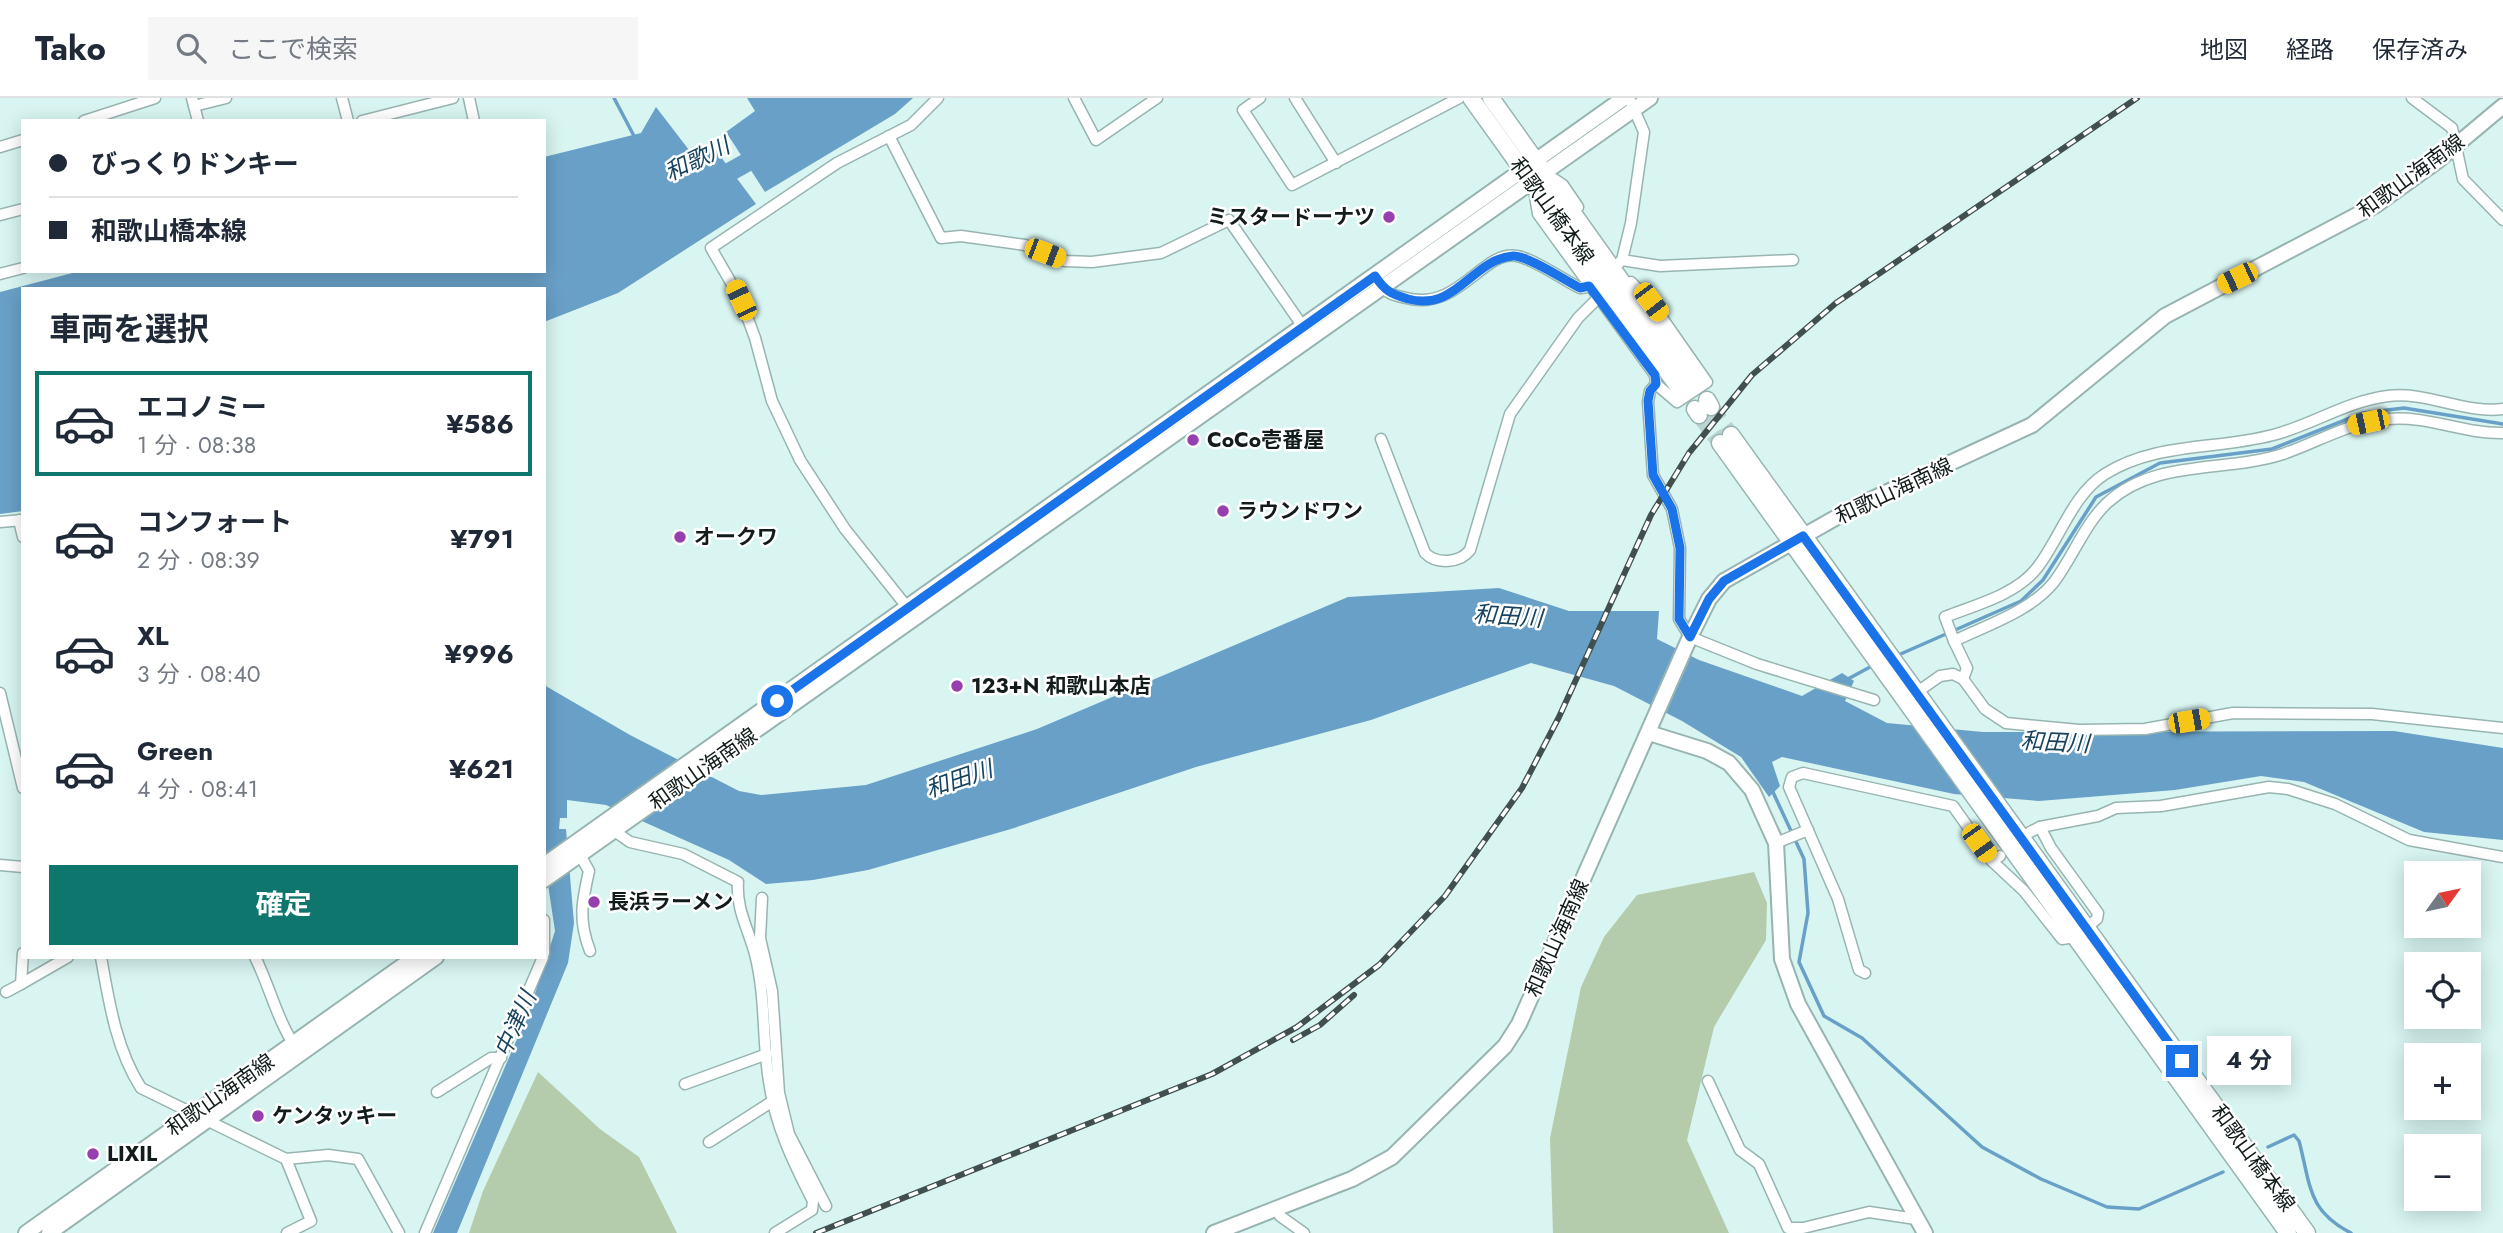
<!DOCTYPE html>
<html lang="ja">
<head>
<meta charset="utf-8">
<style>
	body { margin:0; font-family:Jost,"Noto Sans JP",sans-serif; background:#f6f6f7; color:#1f2937; height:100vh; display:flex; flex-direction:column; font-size:26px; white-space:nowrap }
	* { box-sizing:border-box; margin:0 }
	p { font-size:23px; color:#747a83 }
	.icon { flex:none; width:38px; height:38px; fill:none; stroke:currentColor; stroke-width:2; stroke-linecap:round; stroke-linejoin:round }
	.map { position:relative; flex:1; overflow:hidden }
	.panel { position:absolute; left:21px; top:189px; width:525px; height:672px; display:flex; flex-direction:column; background:#fff; border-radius:0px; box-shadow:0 4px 18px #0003 }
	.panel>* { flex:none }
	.top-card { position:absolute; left:21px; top:21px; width:525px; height:154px; border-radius:0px; box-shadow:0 4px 18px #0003; display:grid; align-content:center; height:154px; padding:0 28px; background:#fff }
	.needle { width:46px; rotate:57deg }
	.buttons { position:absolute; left:2404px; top:763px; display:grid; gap:14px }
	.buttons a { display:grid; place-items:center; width:77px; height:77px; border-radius:0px; background:#fff; box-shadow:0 4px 18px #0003; font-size:35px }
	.end { position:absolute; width:32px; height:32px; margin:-16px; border:9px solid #1a73e8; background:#fff; box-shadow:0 0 0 4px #fff }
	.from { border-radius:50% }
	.bubble { position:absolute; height:49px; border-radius:0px; background:#fff; box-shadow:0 4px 18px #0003; font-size:23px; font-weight:700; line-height:49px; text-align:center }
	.car { position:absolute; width:21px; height:42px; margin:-21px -10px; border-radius:9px; box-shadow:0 0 5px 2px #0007; background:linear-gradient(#f5c518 24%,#345 0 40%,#f5c518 0 76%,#345 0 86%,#f5c518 0) }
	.top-card b { display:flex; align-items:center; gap:24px; height:66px; font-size:26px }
	.top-card b+b { border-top:2px solid #e0e1e3 }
	.top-card i { width:18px; height:18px; background:#1f2937 }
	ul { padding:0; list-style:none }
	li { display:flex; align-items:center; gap:21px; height:105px; margin:0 14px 10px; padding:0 14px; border:4px solid transparent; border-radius:0px }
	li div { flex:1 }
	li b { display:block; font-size:26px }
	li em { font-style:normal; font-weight:700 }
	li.active { border-color:#0f766e }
	li>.icon { width:63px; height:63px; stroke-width:1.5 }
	h2 { padding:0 28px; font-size:32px; line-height:84px }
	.cta { display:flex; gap:14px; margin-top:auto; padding:14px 28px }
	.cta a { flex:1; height:80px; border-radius:0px; background:#0f766e; color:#fff; font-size:28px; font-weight:700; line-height:80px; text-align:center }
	header { display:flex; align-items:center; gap:42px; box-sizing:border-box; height:98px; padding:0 35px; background:#fff; border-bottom:2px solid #e0e1e3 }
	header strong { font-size:33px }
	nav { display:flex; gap:38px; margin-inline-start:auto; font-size:24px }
	.search { width:490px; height:63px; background:#f6f6f7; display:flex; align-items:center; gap:18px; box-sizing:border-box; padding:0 24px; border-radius:0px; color:#747a83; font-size:26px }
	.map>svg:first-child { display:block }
	.green { fill:#b4cbac }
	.water { fill:#69a0c7 }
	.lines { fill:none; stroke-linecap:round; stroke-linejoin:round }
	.stream { stroke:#69a0c7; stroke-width:3.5 }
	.river { stroke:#69a0c7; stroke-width:19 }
	.primary-tunnel { stroke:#bad4d2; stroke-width:16; stroke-dasharray:16 8; stroke-linecap:butt }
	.street-casing { stroke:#98b4b1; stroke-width:13 }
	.secondary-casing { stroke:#98b4b1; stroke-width:18 }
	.primary-casing { stroke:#98b4b1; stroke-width:19 }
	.street { stroke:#fff; stroke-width:10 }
	.secondary { stroke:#fff; stroke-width:14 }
	.primary { stroke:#fff; stroke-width:16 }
	.rail-casing { stroke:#41504f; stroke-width:6 }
	.rail { stroke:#fff; stroke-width:3.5; stroke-dasharray:10; stroke-linecap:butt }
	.route { stroke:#1a73e8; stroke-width:9 }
	.poi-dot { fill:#9540ae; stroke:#fff; stroke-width:2.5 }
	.labels { text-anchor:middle; stroke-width:5; stroke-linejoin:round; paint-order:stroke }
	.street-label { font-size:21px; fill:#111c1b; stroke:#fff }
	.poi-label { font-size:21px; font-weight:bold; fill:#111c1b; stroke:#fff; text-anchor:start }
	.water-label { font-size:23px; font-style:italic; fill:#18435e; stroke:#fff }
</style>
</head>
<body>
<header>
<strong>Tako</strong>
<div class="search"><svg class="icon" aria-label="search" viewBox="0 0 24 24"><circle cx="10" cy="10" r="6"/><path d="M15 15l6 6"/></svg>ここで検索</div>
<nav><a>地図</a><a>経路</a><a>保存済み</a></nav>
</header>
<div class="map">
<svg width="2503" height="1135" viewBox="0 0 2503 1135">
	<rect width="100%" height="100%" fill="#d8f5f2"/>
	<g class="green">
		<polygon points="1754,774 1767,805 1766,842 1714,929 1687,1042 1729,1135 1553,1135 1550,1040 1581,889 1604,839 1637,797"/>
		<polygon points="538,974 600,1031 639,1059 677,1135 469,1135 483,1093"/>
	</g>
	<g class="water">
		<polygon points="747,0 913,0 895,16 765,94 726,34 755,13"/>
		<polygon points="656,9 689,52 712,47 756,106 618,195 544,224 544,191 23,191 23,413 0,416 0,194 80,173 544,173 544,59 641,35"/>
		<polygon points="1499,490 1569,513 1659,513 1657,541 1699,562 1802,598 1842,575 1854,583 1845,603 1887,625 1983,634 2394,633 2503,650 2503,742 2424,734 2304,684 2261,678 2175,692 2039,703 1954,696 1782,659 1772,664 1780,688 1769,699 1741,659 1682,623 1614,588 1531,565 1371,622 1196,669 1011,731 868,772 813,782 766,786 729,762 606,707 567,702 567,720 560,720 559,731 566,731 574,825 568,865 457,1135 433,1135 530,911 555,833 544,760 544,587 630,637 739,693 761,697 866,687 1037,631 1348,499"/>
	</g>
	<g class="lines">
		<g class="stream">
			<polyline points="614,0 634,38"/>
			<polyline points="1896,558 2021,503 2043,482 2096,399 2160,365 2272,351 2363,315 2404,310 2503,326"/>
			<polyline points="1846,582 1872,568"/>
			<polyline points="1772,692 1804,761 1808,815 1799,864 1824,918 1862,940 1982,1049 2041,1081 2107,1109 2139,1111 2223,1074"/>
			<path d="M2268,1049L2294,1037L2299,1043C2311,1088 2307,1112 2351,1135"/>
		</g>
		<polyline class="river" points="710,85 769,52"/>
		<g class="primary-tunnel">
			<polyline points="1711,309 1731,337"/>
			<polyline points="1699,317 1720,345"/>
		</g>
		<g class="street-casing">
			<g id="street">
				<polyline points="192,0 198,23"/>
				<polyline points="342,0 348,23"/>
				<polyline points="469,0 474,23"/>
				<polyline points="1074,0 1096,42 1157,0"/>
				<polyline points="1260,0 1243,12 1292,87 1459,0"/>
				<polyline points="1295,0 1336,65"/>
				<polyline points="2412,0 2452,30 2463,81 2503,122"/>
				<polyline points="194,8 226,0"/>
				<polyline points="84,23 155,0"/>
				<polyline points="362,23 453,0"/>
				<polyline points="889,38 941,140 961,138 1025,147 1065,163 1092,164 1161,155 1229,122 1306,233"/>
				<polyline points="0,49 23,42"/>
				<polyline points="1554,81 1563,87 1578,109"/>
				<polyline points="1534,92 1538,116 1655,277 1656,286 1677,304 1707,284 1651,204 1631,184"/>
				<polyline points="0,117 23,111"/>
				<polyline points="1622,162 1631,125 1644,34 1629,0"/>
				<polyline points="1618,166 1622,162 1660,168 1793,162"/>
				<polyline points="0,176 23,170"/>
				<path d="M1379,185C1387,196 1393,197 1406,200C1459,214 1483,151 1517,158C1534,161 1564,182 1580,190L1589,189"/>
				<polyline points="1656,286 1650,293 1648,304 1653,377 1672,411 1680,450 1679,521 1690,539 1757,566 1874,602"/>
				<path d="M1381,341L1425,455C1437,467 1460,465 1470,452L1510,316L1578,220L1597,201"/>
				<polyline points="19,422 23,439"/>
				<polyline points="0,424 23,422"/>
				<polyline points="911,514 845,431 800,362 772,303 755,240 741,202 711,150 837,65 911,27 938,0"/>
				<path d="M1954,543L1945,519C1975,507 2016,497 2037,470C2060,441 2072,397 2105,376C2155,344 2216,352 2273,337C2312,327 2347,303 2388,298C2426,293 2465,316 2503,311"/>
				<path d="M1963,581L1967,570L1954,543C1987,527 2031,513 2054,484C2073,459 2084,427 2107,405C2156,360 2224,375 2283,356C2318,344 2350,324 2388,321C2426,317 2464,336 2503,335"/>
				<polyline points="0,595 23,690"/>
				<polyline points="1913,597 1940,578 1953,576 1963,581 1985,611 2006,625 2079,632 2145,631 2233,615 2372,616 2503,630"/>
				<polyline points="2040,729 2051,750 2098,815 2097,821 2086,830"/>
				<path d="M610,730L630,744L683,756L738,784C736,811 748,830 755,856C766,898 762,941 769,983C775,1027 793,1064 813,1103L812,1112L775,1135"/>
				<polyline points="2030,734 2040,729 2098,718 2116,710 2161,708 2269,689 2288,691 2335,706 2409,742 2503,759"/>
				<polyline points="1776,745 1808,732"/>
				<path d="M580,757L589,773C582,804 578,822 590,853"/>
				<polyline points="1992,763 2024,793 2062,841 2075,839"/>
				<polyline points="0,767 23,769"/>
				<polyline points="762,800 760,840 772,893 779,995 789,1036 826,1108"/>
				<polyline points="544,822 544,855"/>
				<polyline points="23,855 21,886 68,859"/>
				<path d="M101,859C109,904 116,951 141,990L286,1061L328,1057L358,1061L399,1135"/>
				<path d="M255,859C270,889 277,922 296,950"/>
				<polyline points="1865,875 1859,872 1838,801 1789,689 1792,679 1803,675 1953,708 1992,763 2000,758"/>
				<polyline points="6,894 21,886"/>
				<polyline points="1708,983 1740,1052 1759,1066 1788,1130 1803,1130 1869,1114 1916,1121"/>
				<polyline points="685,986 767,956"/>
				<polyline points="437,994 491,960 501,960"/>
				<polyline points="709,1044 773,1003"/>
				<polyline points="286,1061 311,1123 287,1135"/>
				<polyline points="1277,1110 1280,1118 1304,1135"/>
				<polyline points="425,1135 543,859"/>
			</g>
		</g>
		<g class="secondary-casing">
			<g id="secondary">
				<polyline points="1649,635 1707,653 1729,665 1752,692 1776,745 1782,861 1798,906 1925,1135"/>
				<polyline points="544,767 1624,0"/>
				<polyline points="544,782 1650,0"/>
				<polyline points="26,1135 415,859"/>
				<polyline points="49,1135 436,859"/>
				<polyline points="1214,1135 1352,1081 1392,1059 1505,948 1519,926 1690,539 1709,501 1724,483 1853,410 2032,327 2165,218 2376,107 2436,64 2503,8"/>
			</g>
		</g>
		<g class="primary-casing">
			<g id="primary">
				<polyline points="1471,0 1682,294"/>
				<polyline points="1491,0 1694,285"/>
				<polyline points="1707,302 1711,309"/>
				<polyline points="1695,311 1699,317"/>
				<polyline points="1731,337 2307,1135"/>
				<polyline points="1720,345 2288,1135"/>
			</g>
		</g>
		<use href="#street" class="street"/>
		<use href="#secondary" class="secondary"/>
		<use href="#primary" class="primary"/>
		<g class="rail-casing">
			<g id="rail">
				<polyline points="1293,942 1320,927 1354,897"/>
				<polyline points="816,1135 1212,976 1297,929 1379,867 1445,798 1522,690 1559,619 1651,417 1689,355 1752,277 1836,205 2137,0"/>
			</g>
		</g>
		<use href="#rail" class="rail"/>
	</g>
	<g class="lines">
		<path class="route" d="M777,603L1375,178C1385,193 1391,196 1408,201C1457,214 1472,161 1513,158C1527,157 1566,183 1580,190L1589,188L1655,277L1656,286L1650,293L1648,303L1653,377L1672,411L1680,450L1679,521L1690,539L1709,501L1724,483L1803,438L2182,963"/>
	</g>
	<g class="poi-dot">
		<circle cx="1389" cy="119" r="7"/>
		<circle cx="1193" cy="342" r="7"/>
		<circle cx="1223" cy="413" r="7"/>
		<circle cx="680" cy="439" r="7"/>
		<circle cx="957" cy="588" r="7"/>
		<circle cx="594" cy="804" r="7"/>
		<circle cx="258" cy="1018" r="7"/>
		<circle cx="93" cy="1056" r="7"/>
	</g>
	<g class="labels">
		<g class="street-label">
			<text transform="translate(2411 78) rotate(-36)" y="7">和歌山海南線</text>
			<text transform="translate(1552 113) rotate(54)" y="7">和歌山橋本線</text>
			<text transform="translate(1894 393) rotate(-25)" y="7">和歌山海南線</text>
			<text transform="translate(703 671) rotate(-35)" y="7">和歌山海南線</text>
			<text transform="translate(1557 840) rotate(-66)" y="7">和歌山海南線</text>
			<text transform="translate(220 997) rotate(-35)" y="7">和歌山海南線</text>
			<text transform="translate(2253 1060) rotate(54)" y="7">和歌山橋本線</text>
		</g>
		<g class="poi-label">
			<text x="1375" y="126" text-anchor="end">ミスタードーナツ</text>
			<text x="1207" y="349">CoCo壱番屋</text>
			<text x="1237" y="420">ラウンドワン</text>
			<text x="694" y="446">オークワ</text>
			<text x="971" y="595">123+N 和歌山本店</text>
			<text x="608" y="811">長浜ラーメン</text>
			<text x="272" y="1025">ケンタッキー</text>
			<text x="107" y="1063">LIXIL</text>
		</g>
		<g class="water-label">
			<text transform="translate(697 61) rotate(-26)" y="8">和歌川</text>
			<text transform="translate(1508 518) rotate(4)" y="8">和田川</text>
			<text transform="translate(2055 644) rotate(3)" y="8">和田川</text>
			<text transform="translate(959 681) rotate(-19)" y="8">和田川</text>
			<text transform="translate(515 926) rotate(-66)" y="8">中津川</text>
		</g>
	</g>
</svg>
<div class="buttons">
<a><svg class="needle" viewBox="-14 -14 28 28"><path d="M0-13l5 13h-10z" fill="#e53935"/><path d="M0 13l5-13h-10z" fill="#747a83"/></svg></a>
<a><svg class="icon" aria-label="locate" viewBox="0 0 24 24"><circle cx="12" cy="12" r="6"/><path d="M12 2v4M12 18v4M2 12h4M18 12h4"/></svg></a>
<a>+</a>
<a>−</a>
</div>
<i class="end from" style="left:777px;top:603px"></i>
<i class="end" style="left:2182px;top:963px"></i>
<div class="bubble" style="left:2207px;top:938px;width:84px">4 分</div>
<i class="car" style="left:1045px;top:155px;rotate:111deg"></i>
<i class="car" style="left:2237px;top:180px;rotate:244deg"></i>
<i class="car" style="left:741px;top:202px;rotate:335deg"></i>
<i class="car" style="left:1651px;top:204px;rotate:143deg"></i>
<i class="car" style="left:2368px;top:324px;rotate:258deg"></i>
<i class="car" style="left:2189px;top:623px;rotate:80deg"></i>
<i class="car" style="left:1979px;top:745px;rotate:144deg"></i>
<div class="top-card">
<b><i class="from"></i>びっくりドンキー</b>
<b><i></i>和歌山橋本線</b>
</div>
<section class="panel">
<h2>車両を選択</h2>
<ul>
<li class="active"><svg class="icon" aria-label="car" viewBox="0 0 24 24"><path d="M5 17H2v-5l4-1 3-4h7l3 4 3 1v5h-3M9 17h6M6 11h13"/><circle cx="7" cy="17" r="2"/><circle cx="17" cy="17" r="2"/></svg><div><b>エコノミー</b><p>1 分 · 08:38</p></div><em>¥586</em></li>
<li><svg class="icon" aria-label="car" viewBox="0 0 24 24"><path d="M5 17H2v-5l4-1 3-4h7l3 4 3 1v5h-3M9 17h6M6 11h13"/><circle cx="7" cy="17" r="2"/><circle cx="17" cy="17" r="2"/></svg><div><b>コンフォート</b><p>2 分 · 08:39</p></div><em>¥791</em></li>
<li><svg class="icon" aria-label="car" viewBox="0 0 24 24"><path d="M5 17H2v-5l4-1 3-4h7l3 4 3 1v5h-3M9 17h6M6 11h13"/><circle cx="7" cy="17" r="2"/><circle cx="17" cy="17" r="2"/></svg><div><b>XL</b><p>3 分 · 08:40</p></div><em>¥996</em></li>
<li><svg class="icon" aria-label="car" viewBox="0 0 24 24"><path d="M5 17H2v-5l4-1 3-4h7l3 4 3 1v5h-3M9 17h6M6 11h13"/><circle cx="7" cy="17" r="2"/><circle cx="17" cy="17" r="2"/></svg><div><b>Green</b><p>4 分 · 08:41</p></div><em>¥621</em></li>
</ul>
<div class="cta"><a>確定</a></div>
</section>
</div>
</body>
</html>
